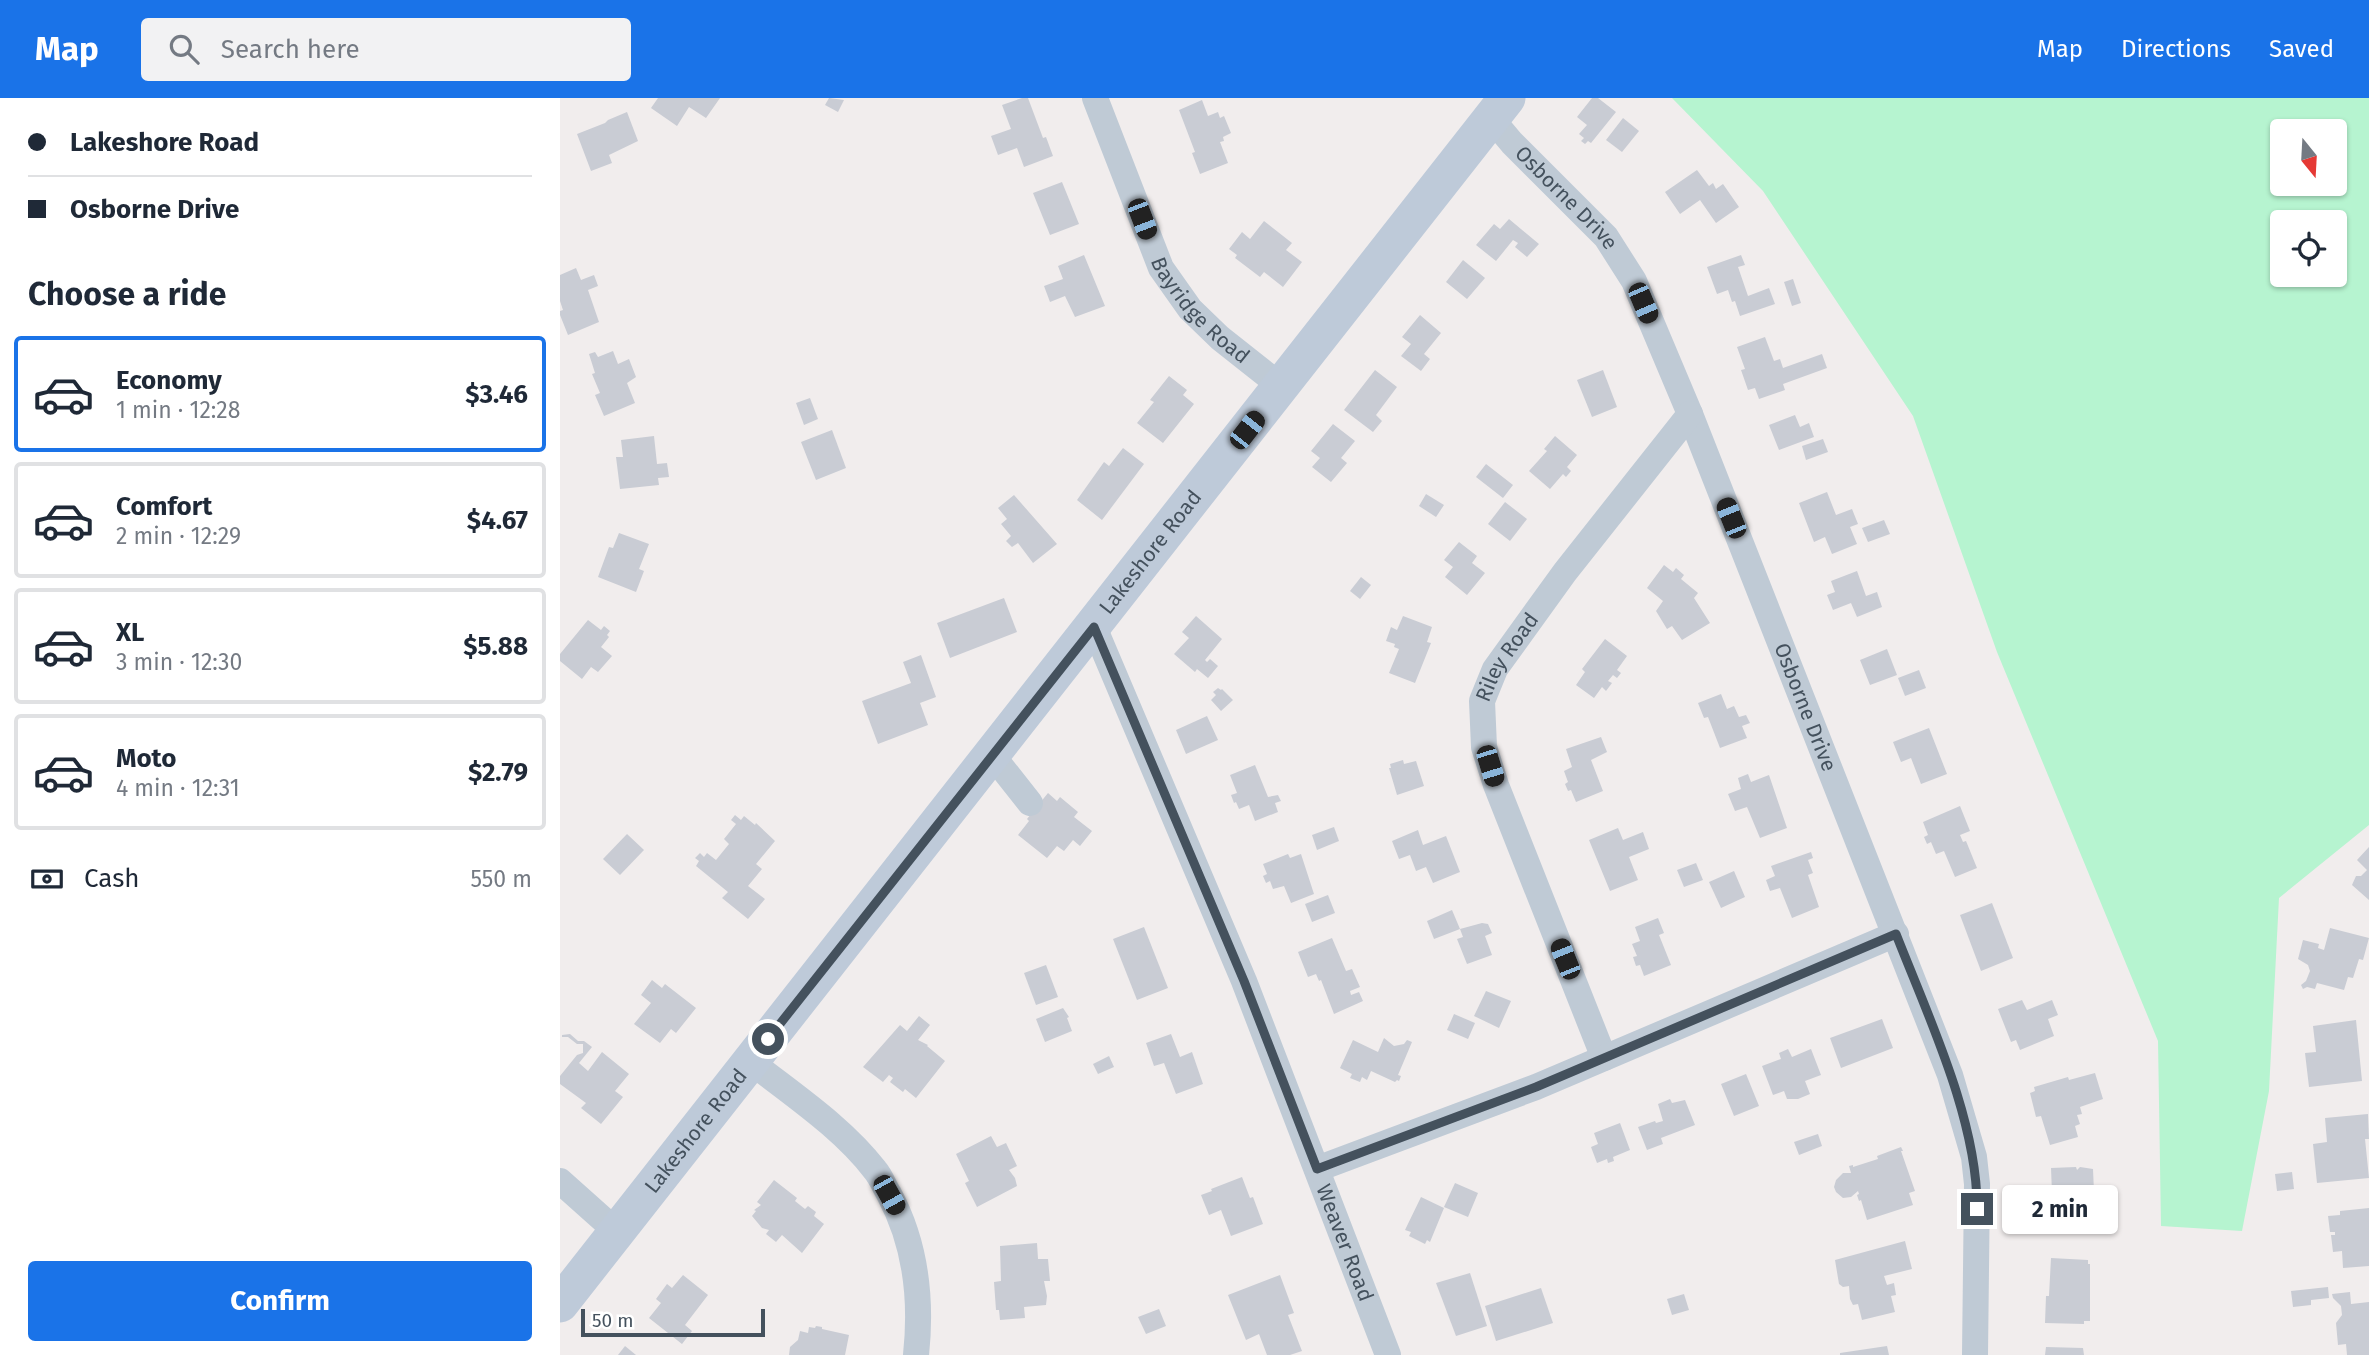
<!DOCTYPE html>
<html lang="en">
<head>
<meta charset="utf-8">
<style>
	body { margin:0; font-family:"Fira Sans",sans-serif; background:#f2f2f3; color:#1f2937; height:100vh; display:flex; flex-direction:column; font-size:26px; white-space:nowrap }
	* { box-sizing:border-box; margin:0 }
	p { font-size:23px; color:#747a83 }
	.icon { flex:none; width:38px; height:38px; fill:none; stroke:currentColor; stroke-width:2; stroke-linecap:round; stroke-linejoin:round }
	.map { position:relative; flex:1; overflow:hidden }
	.panel { display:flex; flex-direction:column; background:#fff; width:560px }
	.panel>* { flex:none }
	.top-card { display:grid; align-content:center; height:154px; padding:0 28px; background:#fff }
	.needle { width:46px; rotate:162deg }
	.controls { position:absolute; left:1710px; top:21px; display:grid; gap:14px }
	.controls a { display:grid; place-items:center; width:77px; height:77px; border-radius:7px; background:#fff; box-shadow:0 2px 5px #0004; font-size:35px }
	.scale { position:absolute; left:21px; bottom:18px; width:184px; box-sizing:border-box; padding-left:7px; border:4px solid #44515d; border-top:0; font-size:19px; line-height:24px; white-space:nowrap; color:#44515d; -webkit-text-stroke:5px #fff; paint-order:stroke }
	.end { position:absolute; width:32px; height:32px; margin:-16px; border:9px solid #44515d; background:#fff; box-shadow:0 0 0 4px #fff }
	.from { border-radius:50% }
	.bubble { position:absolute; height:49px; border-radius:7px; background:#fff; box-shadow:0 2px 5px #0004; font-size:23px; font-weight:700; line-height:49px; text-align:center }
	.car { position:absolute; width:21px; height:42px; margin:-21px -10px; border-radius:9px; box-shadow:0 0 5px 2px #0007; background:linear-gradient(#222 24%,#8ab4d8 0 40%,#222 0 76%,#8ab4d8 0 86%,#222 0) }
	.top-card b { display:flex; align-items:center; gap:24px; height:66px; font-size:26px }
	.top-card b+b { border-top:2px solid #e0e1e3 }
	.top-card i { width:18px; height:18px; background:#1f2937 }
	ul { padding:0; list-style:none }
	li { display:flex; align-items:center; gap:21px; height:116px; margin:0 14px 10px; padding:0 14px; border:4px solid #e0e1e3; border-radius:7px }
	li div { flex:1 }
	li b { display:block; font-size:26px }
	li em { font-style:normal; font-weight:700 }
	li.on { border-color:#1a73e8 }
	li>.icon { width:63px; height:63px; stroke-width:1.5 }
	h2 { padding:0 28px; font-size:32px; line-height:84px }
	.pay { display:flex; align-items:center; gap:18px; height:77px; padding:0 28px; font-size:26px }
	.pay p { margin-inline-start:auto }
	.button { display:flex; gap:14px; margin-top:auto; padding:14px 28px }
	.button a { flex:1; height:80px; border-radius:7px; background:#1a73e8; color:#fff; font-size:28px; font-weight:700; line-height:80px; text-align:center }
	header { display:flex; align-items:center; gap:42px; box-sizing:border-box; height:98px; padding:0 35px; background:#1a73e8; color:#fff }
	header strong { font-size:33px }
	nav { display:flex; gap:38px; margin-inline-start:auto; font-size:24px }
	.search { width:490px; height:63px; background:#f2f2f3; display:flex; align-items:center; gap:18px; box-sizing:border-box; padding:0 24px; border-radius:7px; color:#747a83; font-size:26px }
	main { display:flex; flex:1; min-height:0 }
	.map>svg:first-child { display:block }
	.green { fill:#b6f4d0; fill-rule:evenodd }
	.building { fill:#c9ccd4 }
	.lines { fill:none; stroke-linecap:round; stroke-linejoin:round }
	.street { stroke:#bfcad5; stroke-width:26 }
	.secondary { stroke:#becad9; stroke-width:37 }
	.route { stroke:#44515d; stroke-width:9 }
	.labels { text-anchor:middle; stroke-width:7; stroke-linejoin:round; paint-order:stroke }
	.street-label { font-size:21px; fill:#44515d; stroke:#fff }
</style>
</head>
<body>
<header>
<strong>Map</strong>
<div class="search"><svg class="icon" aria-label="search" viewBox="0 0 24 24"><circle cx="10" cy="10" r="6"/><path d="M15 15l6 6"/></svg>Search here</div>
<nav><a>Map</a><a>Directions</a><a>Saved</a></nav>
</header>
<main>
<section class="panel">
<div class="top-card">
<b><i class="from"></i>Lakeshore Road</b>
<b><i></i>Osborne Drive</b>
</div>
<h2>Choose a ride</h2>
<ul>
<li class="on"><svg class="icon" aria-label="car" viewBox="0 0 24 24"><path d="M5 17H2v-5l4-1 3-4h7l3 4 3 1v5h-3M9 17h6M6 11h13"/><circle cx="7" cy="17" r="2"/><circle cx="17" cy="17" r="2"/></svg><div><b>Economy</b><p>1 min · 12:28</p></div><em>$3.46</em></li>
<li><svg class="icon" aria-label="car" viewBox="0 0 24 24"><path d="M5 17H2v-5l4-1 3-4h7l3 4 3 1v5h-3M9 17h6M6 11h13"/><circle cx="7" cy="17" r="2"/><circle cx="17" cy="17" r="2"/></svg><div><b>Comfort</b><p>2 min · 12:29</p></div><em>$4.67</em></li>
<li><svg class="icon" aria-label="car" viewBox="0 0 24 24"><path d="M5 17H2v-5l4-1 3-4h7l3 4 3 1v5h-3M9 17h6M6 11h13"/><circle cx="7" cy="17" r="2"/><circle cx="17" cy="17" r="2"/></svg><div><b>XL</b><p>3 min · 12:30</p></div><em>$5.88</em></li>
<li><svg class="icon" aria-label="car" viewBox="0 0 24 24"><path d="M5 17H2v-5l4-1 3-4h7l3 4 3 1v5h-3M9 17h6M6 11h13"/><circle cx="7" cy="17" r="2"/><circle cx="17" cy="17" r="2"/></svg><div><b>Moto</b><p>4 min · 12:31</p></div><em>$2.79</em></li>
</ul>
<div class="pay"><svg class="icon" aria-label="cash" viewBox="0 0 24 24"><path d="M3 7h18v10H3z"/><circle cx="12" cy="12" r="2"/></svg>Cash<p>550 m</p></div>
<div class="button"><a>Confirm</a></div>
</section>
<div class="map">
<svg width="1809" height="1257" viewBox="0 0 1809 1257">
	<rect width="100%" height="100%" fill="#f1eded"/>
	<path class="green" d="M1112,0H1809V727L1719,800L1709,993L1682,1133L1601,1128L1598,943L1437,554L1353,318L1203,93ZM1722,33H1774V86H1722ZM1722,124H1774V177H1722Z"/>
	<g class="building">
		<polygon points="98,0 160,0 146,20 129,9 117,28 91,10"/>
		<polygon points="269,0 284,2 278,14 265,7"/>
		<polygon points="462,0 468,0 483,40 486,39 493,58 464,69 457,50 438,57 431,38 451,31 442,7"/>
		<polygon points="1032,0 1038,0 1056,14 1031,45 1028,43 1025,46 1021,43 1024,40 1019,36 1027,27 1017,19"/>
		<polygon points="642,2 648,18 658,14 660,20 664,18 671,35 663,39 664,43 660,44 668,65 640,76 632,55 635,54 619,12"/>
		<polygon points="67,14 78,43 49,57 52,65 31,73 17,36 45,25 48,22"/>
		<polygon points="1063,20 1079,33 1062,54 1046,42"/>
		<polygon points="1137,72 1149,88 1153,85 1156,91 1163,86 1179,109 1156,125 1140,102 1120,116 1105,94"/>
		<polygon points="502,84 519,126 490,137 473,95"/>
		<polygon points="949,121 979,146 967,159 955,149 958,145 953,142 936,163 916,147 934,126 940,131"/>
		<polygon points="704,123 732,145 726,152 742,164 723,189 704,174 700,179 675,160 677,157 669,151 682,134 690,141"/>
		<polygon points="524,157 545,208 515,219 505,198 490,204 484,188 503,181 498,168"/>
		<polygon points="1181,157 1185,167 1178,169 1188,198 1209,190 1215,206 1180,218 1175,203 1172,204 1168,192 1157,196 1147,169"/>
		<polygon points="903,162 925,180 907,201 886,184"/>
		<polygon points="16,170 21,182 34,177 38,188 28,192 39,224 8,237 0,217 0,213 3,212 0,203 0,177"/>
		<polygon points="1233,181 1241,205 1232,208 1224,184"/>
		<polygon points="860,217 881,235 864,256 870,261 861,273 841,258 851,246 842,239"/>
		<polygon points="1205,239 1214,263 1220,261 1223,270 1262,256 1267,270 1223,286 1225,292 1199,301 1195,290 1188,292 1181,272 1185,271 1177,249"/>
		<polygon points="53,253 58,266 69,261 76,279 67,285 75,305 44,318 35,297 40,295 32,276 35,275 29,256 35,254 38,259"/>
		<polygon points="815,272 837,289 816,317 822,323 813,334 784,312"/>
		<polygon points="1043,272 1057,309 1032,319 1017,282"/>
		<polygon points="609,278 627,292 623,297 634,306 603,345 577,325 594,304 590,302"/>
		<polygon points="250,300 258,321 244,327 236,305"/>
		<polygon points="1235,317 1240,329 1249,325 1254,339 1219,352 1209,327"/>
		<polygon points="773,326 795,343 781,360 787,365 771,384 752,369 760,360 751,353"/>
		<polygon points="272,332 286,370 256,382 241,344"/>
		<polygon points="94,338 97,366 107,365 109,379 98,380 99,387 60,391 56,359 63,359 61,342"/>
		<polygon points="995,338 1017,357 1007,369 1011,373 1006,379 1003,376 990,391 969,373 987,353 984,351"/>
		<polygon points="1263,341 1268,354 1246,362 1242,348"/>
		<polygon points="563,350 584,366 542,422 517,402 544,364 549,368"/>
		<polygon points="926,366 953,387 943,400 916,379"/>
		<polygon points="1267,394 1276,417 1292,411 1298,426 1290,429 1297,446 1272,456 1265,439 1254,444 1239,405"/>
		<polygon points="866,396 884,407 876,419 859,408"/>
		<polygon points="454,397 497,446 473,465 458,445 452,449 446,443 451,438 441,426 447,421 438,410"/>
		<polygon points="945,404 967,421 950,443 928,426"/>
		<polygon points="1324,422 1330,436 1308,444 1302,430"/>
		<polygon points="59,435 89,446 79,471 84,473 76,494 38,479 49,449 53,450"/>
		<polygon points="899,444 917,458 912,465 925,475 907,497 885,479 893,469 884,462"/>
		<polygon points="1104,467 1113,474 1116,470 1124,477 1121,481 1138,495 1134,500 1150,525 1122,542 1112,528 1107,531 1096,513 1103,503 1087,490"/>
		<polygon points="1297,473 1306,498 1317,494 1322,509 1297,519 1291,505 1273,512 1267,497 1275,494 1271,483"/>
		<polygon points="801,479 811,487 800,501 790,493"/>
		<polygon points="444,500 457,534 390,560 377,525"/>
		<polygon points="636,518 662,541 645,562 647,564 650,561 658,568 648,580 637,571 635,574 614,556 629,540 622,534"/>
		<polygon points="843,518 872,529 867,544 871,545 855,585 829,575 839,551 834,549 835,546 826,543 831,529 837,532"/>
		<polygon points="28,522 41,532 44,528 50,533 47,537 49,539 41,549 52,558 38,574 31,569 22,581 0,563 0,556"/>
		<polygon points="1045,541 1067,558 1057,572 1061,575 1057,580 1053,577 1048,583 1052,585 1046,593 1042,589 1034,600 1016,587 1025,574 1022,571"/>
		<polygon points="1327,551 1337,577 1310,587 1300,562"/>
		<polygon points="361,557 376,599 360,605 368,627 318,646 302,603 351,585 343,564"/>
		<polygon points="1359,572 1366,590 1345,598 1338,580"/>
		<polygon points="658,590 661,592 662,591 673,602 661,613 651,602 656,597 653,594"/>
		<polygon points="1161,596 1167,611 1174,608 1179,619 1186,617 1190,625 1182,628 1187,640 1160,650 1148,619 1144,620 1138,605"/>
		<polygon points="647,618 658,642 626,656 616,632"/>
		<polygon points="1369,630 1387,676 1361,686 1351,660 1341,664 1333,644"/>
		<polygon points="1041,639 1047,654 1031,662 1043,693 1016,704 1011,692 1008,693 1005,686 1008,684 1004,673 1012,669 1006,651"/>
		<polygon points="843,662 844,666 856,663 864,688 837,697 829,670 831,670 830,666"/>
		<polygon points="695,667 708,699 718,697 721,703 715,705 718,714 695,723 689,707 679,711 676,704 674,705 671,697 677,695 670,677"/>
		<polygon points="1188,676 1191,684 1209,677 1227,730 1200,740 1187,709 1175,713 1168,696 1181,691 1178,680"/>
		<polygon points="488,695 497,703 500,699 518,714 514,719 532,733 520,748 513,742 504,753 497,748 487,760 458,737 469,723 467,721"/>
		<polygon points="1400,708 1410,733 1400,737 1403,744 1406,743 1417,770 1395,779 1384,753 1376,756 1371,744 1367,746 1364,739 1368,737 1363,724"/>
		<polygon points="175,717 181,722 184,718 195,727 196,725 215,743 196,766 202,771 188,788 205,801 188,821 162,800 168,794 136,768 139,763 135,760 140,755 144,759 147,755 156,762 169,746 164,741 176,726 171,722"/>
		<polygon points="774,729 779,743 757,752 752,737"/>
		<polygon points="1058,730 1063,742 1083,734 1089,751 1069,759 1078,782 1050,793 1029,742"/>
		<polygon points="858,732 863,747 886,738 900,774 873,785 866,769 856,773 850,757 839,761 832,743"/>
		<polygon points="67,736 84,752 60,777 43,761"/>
		<polygon points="1809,749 1809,802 1792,787 1796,778 1801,778 1807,772 1797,762"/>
		<polygon points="1251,754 1253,760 1248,762 1253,775 1248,777 1259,809 1232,820 1220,790 1210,793 1206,782 1215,778 1211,768"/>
		<polygon points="728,756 730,760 741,756 754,796 731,805 724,788 713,791 710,783 706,785 703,778 707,776 703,766"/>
		<polygon points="1136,765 1143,782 1124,789 1117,772"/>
		<polygon points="1174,773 1185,799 1161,810 1149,784"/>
		<polygon points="768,797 775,815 752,824 745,806"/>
		<polygon points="1432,805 1453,860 1421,873 1400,817"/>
		<polygon points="892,812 900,831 874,841 867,823"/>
		<polygon points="1098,820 1104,835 1099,837 1111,867 1084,878 1080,867 1076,868 1073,859 1077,858 1072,846 1080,843 1075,829"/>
		<polygon points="922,825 928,826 932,835 925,838 932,857 907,866 897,841 903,839 900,831"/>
		<polygon points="584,829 608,890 577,902 553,841"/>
		<polygon points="1770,830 1809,840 1803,862 1799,861 1793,880 1788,879 1784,892 1757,885 1755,891 1747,889 1743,891 1741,887 1746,883 1750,873 1748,867 1738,861 1743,842 1759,846 1758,850 1764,852"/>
		<polygon points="772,840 786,873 792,871 800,889 790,893 791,897 799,894 803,903 774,916 761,882 759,883 756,876 748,879 738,854"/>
		<polygon points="486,867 498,899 476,907 464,875"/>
		<polygon points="92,882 102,890 105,886 136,910 116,935 111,931 100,945 74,926 91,905 81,897"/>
		<polygon points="926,893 951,903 939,930 914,918"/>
		<polygon points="1462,902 1467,912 1492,902 1498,917 1488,921 1494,938 1460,952 1456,942 1451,944 1438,911"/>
		<polygon points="503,910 509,919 507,920 512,933 485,944 476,921"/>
		<polygon points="894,916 915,925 908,941 887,932"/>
		<polygon points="359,918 370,927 358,942 368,947 367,948 385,963 356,1000 345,991 343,994 330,984 333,980 329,977 323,984 303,969 340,927 347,933"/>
		<polygon points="1322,921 1333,950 1281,970 1270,940"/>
		<polygon points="1796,922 1802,983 1749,989 1745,955 1756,954 1753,928"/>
		<polygon points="10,936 18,943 24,943 32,949 19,965 28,973 42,954 69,976 55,993 63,999 41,1026 21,1010 26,1005 0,986 0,978 17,957 23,955 23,946 17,946 8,939 2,939 2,937"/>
		<polygon points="611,936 620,959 632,954 643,986 616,996 604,965 594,968 586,945"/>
		<polygon points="824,940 834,948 844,946 847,942 852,944 838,977 841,978 839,983 837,982 835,984 811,973 807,982 802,979 800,984 790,980 792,976 780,970 793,942 818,954"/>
		<polygon points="1228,951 1232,959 1251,951 1261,977 1245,983 1250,996 1238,1001 1227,1001 1224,993 1213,997 1202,968 1221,961 1219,955"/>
		<polygon points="549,958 554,969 538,976 533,966"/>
		<polygon points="1535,975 1543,1001 1520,1009 1522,1016 1517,1017 1520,1026 1515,1028 1518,1039 1490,1047 1481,1018 1476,1019 1470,995 1475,993 1474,989 1508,979 1509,982"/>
		<polygon points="1186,976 1199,1008 1174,1018 1161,986"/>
		<polygon points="1110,1001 1112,1005 1125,1002 1135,1027 1101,1040 1103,1046 1087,1052 1078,1029 1095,1023 1096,1025 1103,1023 1098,1006"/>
		<polygon points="1808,1016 1809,1041 1805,1041 1809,1080 1757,1085 1753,1046 1767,1044 1765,1020"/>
		<polygon points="1060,1025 1070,1052 1053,1059 1054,1063 1048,1065 1047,1061 1037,1065 1031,1049 1038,1046 1034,1035"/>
		<polygon points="1258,1036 1262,1048 1239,1057 1234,1044"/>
		<polygon points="431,1038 437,1049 446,1045 457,1068 449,1072 455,1080 457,1088 417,1109 405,1085 409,1083 396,1056"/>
		<polygon points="1341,1049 1343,1053 1341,1053 1355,1093 1349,1095 1353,1107 1307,1122 1301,1102 1299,1103 1297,1097 1299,1096 1298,1093 1291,1099 1283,1100 1276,1094 1274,1089 1276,1082 1283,1075 1291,1075 1289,1068 1293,1067 1293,1069 1318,1061 1317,1058"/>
		<polygon points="1516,1069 1517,1072 1520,1069 1533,1071 1534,1094 1531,1096 1533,1133 1490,1134 1488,1095 1492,1095 1491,1070"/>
		<polygon points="1732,1074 1734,1091 1717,1093 1715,1076"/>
		<polygon points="682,1079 690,1100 693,1099 703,1126 671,1138 661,1112 649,1117 641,1097 652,1093 651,1091"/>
		<polygon points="214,1082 237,1100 235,1103 245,1111 248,1108 256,1114 254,1118 264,1126 242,1155 222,1137 216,1144 206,1136 209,1132 202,1130 192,1118 196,1113 194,1112 201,1107 197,1104"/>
		<polygon points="895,1085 918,1095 908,1119 884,1109"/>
		<polygon points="861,1099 884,1110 870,1144 867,1142 865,1146 849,1138 851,1134 845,1132"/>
		<polygon points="1809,1110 1809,1168 1783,1170 1782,1153 1773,1154 1771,1137 1775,1137 1775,1134 1770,1134 1768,1118 1780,1117 1780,1113"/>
		<polygon points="1345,1143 1352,1171 1324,1178 1327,1187 1334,1185 1336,1197 1331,1198 1335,1214 1302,1222 1298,1206 1293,1207 1290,1201 1289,1188 1283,1189 1279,1186 1275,1162"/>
		<polygon points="477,1145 478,1161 488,1161 490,1183 484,1183 487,1198 486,1207 464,1209 465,1220 440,1222 439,1212 436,1212 434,1184 441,1183 440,1148"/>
		<polygon points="1491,1160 1528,1162 1528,1166 1530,1166 1530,1223 1524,1223 1524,1226 1485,1225 1486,1198 1489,1198"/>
		<polygon points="910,1175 927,1228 896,1238 876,1185"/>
		<polygon points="123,1177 148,1197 125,1227 132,1233 122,1246 89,1220 101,1205 96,1201 107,1186 112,1190"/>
		<polygon points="720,1177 734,1215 728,1217 742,1253 730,1257 707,1257 699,1236 686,1242 668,1197"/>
		<polygon points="1768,1189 1769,1200 1751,1202 1751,1207 1733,1209 1731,1193"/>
		<polygon points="981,1190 993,1225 936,1243 925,1208"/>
		<polygon points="1790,1194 1791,1206 1809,1204 1809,1257 1787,1257 1786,1246 1778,1247 1776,1225 1782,1217 1781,1208 1773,1200 1772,1196"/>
		<polygon points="1124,1196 1129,1212 1112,1217 1107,1201"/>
		<polygon points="599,1211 606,1228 586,1236 578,1219"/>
		<polygon points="256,1228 262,1229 262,1231 289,1237 285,1257 229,1257 230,1249 238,1242 240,1233 248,1235 249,1229 255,1230"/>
		<polygon points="65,1248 76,1257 58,1257"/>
		<polygon points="1327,1248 1329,1257 1280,1257 1280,1255"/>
		<polygon points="1486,1249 1523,1250 1524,1257 1485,1257"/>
	</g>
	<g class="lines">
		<g class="street">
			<path id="s1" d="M535,0L601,170L630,211L660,240L722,289"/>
			<path id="s2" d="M931,20L952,45L1046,139L1074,183L1130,316L1390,977L1414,1059L1417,1086L1415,1257"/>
			<path id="s3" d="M534,529L684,883L828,1257"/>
			<polyline points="432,657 470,705"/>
			<path id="s4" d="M1044,960L936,687L924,649L922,603L935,571L1005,474L1130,316"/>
			<path d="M190,963C233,997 282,1029 315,1072C321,1079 324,1088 329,1096C356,1146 362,1201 356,1257"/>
			<polyline points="757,1071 976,989 1336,836"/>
			<polyline points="0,1083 56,1133"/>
		</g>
		<path class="secondary" id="s5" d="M0,1206L947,0"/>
	</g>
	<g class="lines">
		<path class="route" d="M208,941L534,529L684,883L757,1071L976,989L1336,836C1368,918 1418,1023 1417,1111"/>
	</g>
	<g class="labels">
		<g class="street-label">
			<text dy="7" stroke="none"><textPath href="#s2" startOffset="110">Osborne Drive</textPath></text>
			<text dy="7" stroke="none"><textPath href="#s1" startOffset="240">Bayridge Road</textPath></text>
			<text dy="7" stroke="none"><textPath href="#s5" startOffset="956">Lakeshore Road</textPath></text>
			<text dy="7" stroke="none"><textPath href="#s4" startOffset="430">Riley Road</textPath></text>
			<text dy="7" stroke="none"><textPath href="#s2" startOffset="677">Osborne Drive</textPath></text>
			<text dy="7" stroke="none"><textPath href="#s5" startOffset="220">Lakeshore Road</textPath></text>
			<text dy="7" stroke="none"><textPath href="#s3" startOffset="665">Weaver Road</textPath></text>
		</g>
	</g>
</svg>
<div class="controls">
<a><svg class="needle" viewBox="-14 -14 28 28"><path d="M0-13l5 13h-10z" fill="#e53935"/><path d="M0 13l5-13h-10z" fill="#747a83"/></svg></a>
<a><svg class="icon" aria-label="locate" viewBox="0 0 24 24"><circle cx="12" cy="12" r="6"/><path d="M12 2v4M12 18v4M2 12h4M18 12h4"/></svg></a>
</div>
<div class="scale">50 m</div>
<i class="end from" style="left:208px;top:941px"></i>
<i class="end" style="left:1417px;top:1111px"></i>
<div class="bubble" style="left:1442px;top:1087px;width:116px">2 min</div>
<i class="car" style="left:582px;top:121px;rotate:159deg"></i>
<i class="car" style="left:1083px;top:205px;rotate:157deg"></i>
<i class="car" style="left:687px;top:332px;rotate:38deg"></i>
<i class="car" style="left:1171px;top:420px;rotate:338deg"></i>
<i class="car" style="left:930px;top:668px;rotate:163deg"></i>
<i class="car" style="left:1005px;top:861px;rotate:338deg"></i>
<i class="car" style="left:329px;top:1097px;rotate:151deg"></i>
</div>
</main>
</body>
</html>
